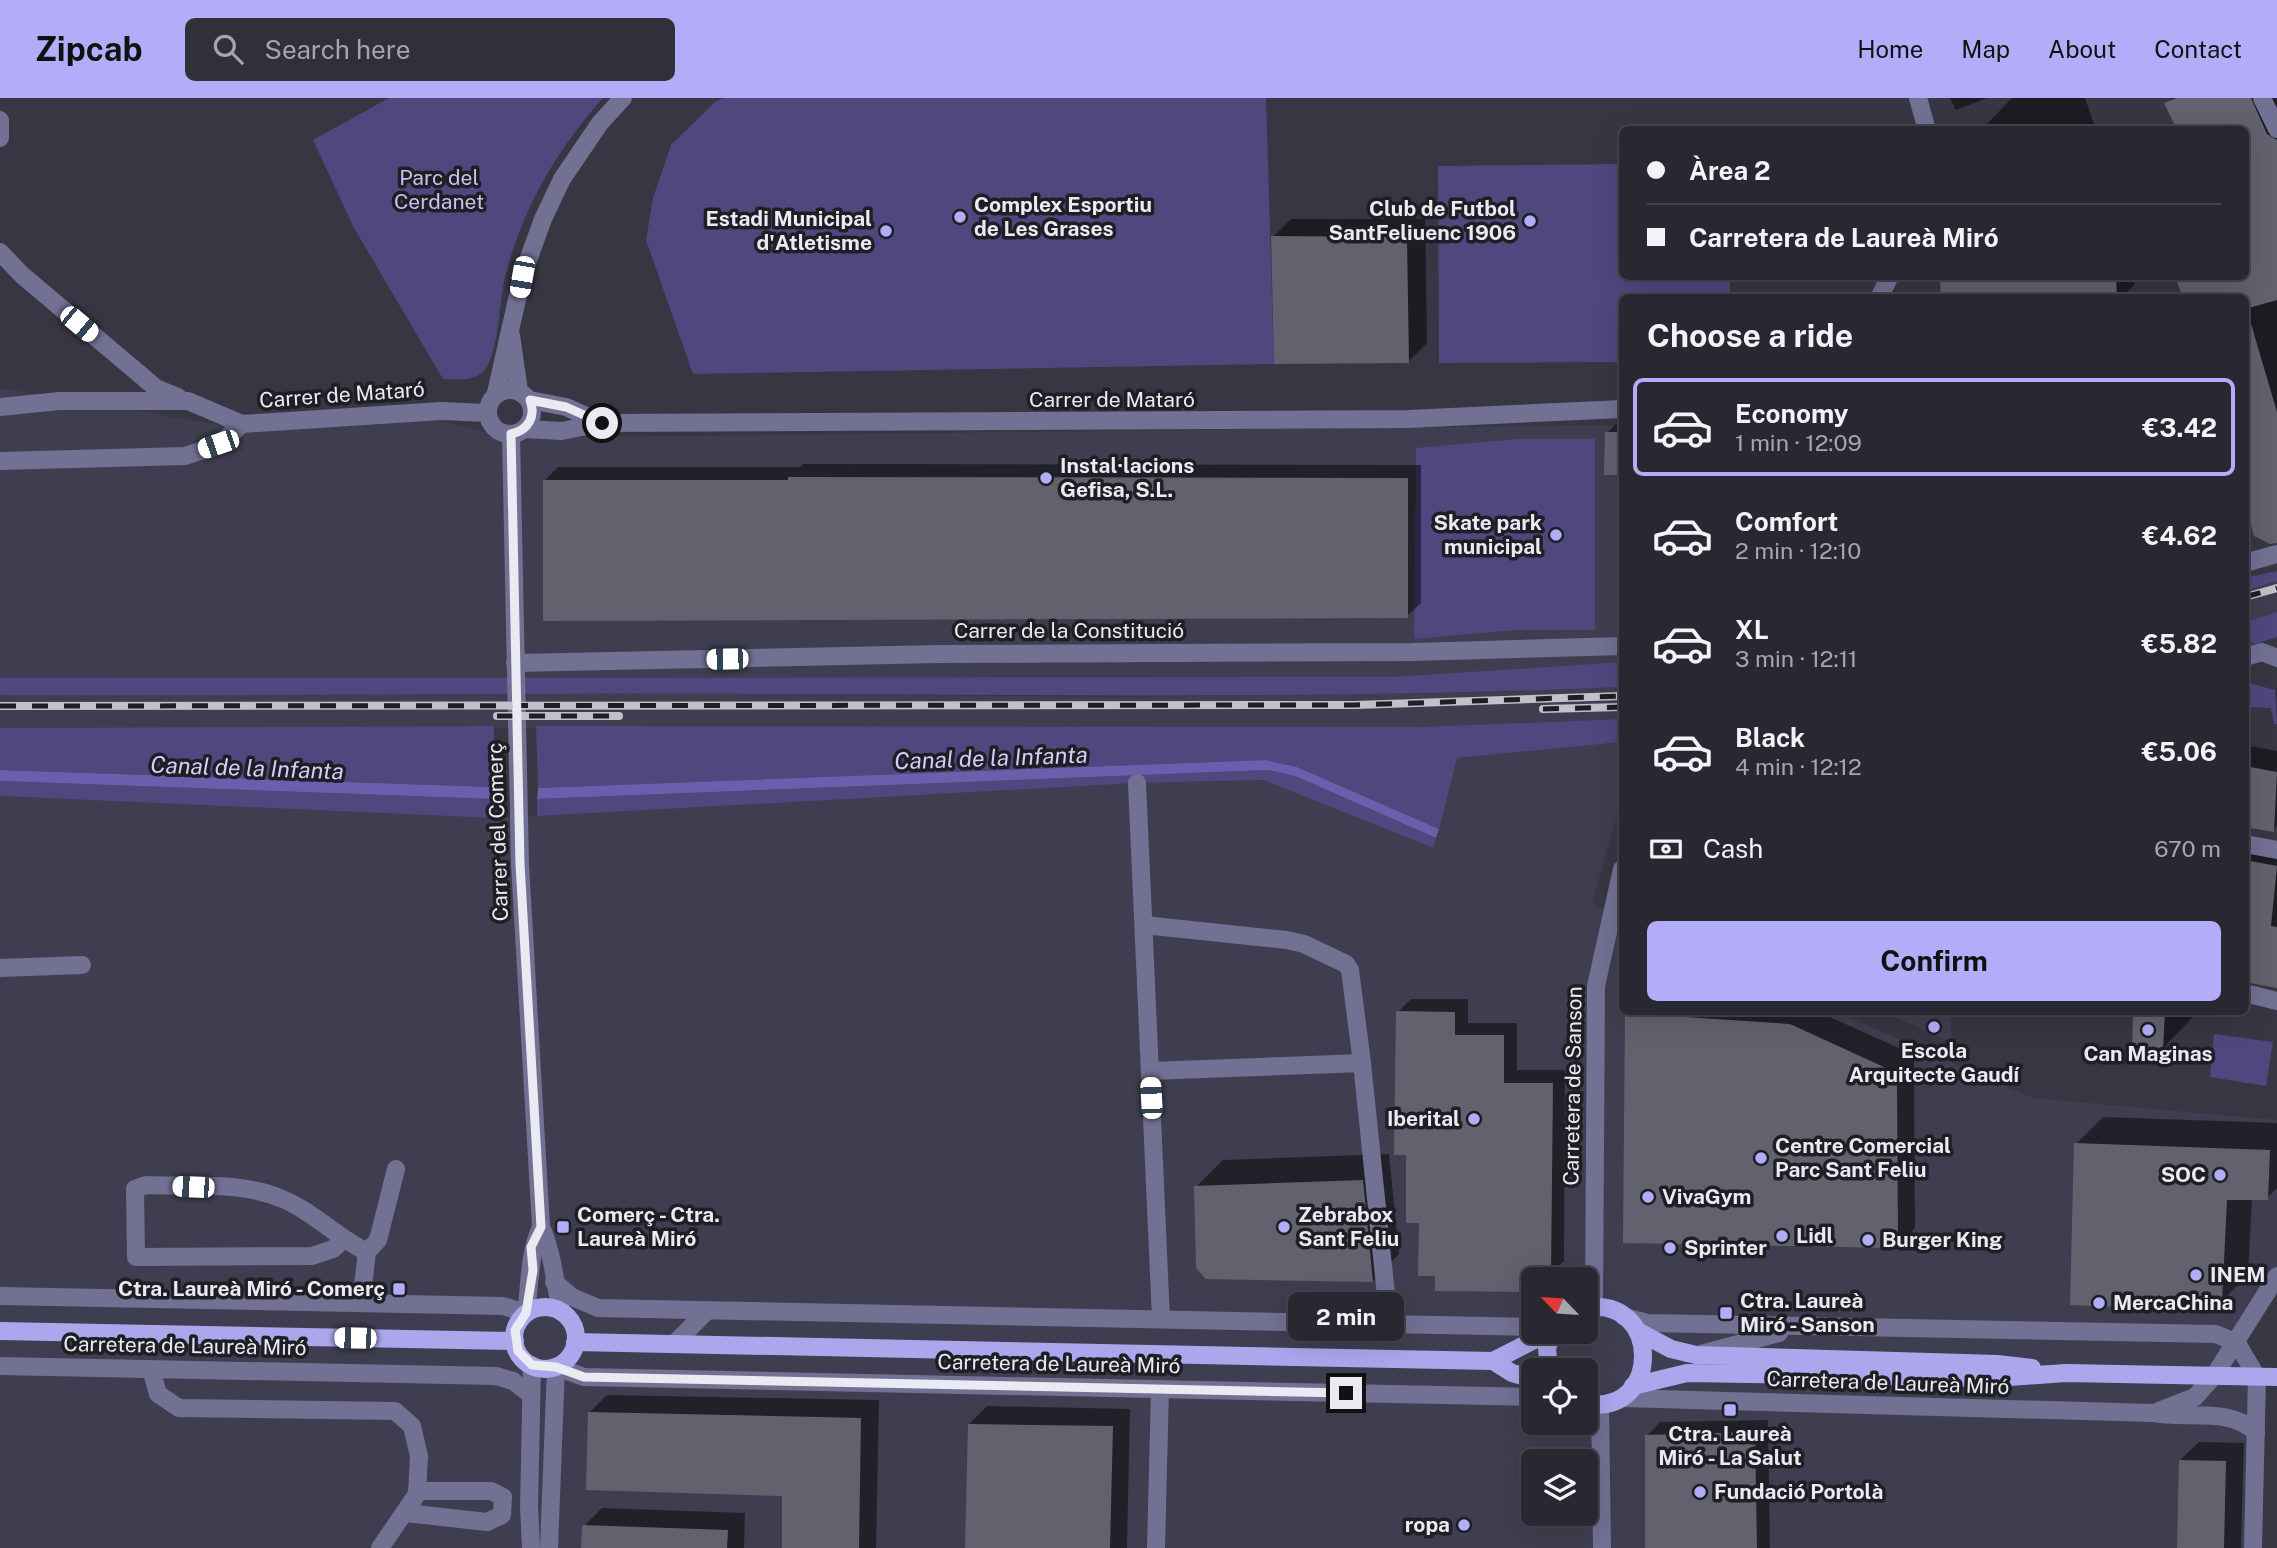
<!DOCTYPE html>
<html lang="en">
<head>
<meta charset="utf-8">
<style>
	body { margin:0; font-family:"Public Sans",sans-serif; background:#31303a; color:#f1f3f6; height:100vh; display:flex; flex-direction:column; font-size:26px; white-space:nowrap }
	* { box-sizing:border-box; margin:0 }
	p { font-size:23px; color:#a5a6ac }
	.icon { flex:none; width:38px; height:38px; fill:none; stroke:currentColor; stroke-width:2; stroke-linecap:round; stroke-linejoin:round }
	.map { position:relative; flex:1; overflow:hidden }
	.details { position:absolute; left:1619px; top:196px; width:630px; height:721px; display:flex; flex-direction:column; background:#292832; border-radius:10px; box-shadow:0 7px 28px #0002,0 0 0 2px #45444d }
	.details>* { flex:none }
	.top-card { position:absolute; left:1619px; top:28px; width:630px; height:154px; border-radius:10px; box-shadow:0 7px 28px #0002,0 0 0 2px #45444d; display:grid; align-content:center; height:154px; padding:0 28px; background:#292832 }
	.needle { width:46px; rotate:295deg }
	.controls { position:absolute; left:1521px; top:1169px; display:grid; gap:14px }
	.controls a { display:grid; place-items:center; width:77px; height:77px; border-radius:10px; background:#292832; box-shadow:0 7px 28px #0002,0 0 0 2px #45444d; font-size:35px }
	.end { position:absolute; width:32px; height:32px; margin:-16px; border:9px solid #eaeaf2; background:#111; box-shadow:0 0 0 4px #111 }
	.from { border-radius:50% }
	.bubble { position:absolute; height:49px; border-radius:10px; background:#292832; box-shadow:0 7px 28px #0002,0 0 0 2px #45444d; font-size:23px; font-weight:700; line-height:49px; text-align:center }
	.car { position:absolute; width:21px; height:42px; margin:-21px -10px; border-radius:9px; box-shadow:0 0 5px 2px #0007; background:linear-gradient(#fff 24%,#345 0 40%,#fff 0 76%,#345 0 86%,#fff 0) }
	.top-card b { display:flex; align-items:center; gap:24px; height:66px; font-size:26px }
	.top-card b+b { border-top:2px solid #45444d }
	.top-card i { width:18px; height:18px; background:#f1f3f6 }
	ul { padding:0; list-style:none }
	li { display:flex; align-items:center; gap:21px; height:98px; margin:0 14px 10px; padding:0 14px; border:4px solid transparent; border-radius:10px }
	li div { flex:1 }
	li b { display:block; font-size:26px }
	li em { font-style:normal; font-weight:700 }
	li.selected { border-color:#b3adf9 }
	li>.icon { width:63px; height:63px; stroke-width:1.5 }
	h2 { padding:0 28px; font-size:32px; line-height:84px }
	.pay { display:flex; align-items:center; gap:18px; height:77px; padding:0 28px; font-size:26px }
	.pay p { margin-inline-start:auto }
	.primary-button { display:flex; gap:14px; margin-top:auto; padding:14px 28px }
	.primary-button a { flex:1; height:80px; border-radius:10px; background:#b3adf9; color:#111; font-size:28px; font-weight:700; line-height:80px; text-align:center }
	header { display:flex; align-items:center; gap:42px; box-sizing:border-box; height:98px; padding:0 35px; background:#b3adf9; color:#111 }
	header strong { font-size:33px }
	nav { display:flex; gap:38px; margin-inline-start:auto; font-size:24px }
	.search { width:490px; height:63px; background:#31303a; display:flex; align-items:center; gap:18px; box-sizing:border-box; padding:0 24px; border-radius:10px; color:#a5a6ac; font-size:26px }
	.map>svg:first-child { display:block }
	.built { fill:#3f3e50; fill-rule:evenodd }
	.green { fill:#4e487e }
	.water { fill:#695fac }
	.shadow { fill:#0007 }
	.building { fill:#62626f }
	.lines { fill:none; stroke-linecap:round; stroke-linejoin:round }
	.minor { stroke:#727093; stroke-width:18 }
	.major { stroke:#aca7ed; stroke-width:18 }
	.rail-casing { stroke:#c1c1ca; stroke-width:8 }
	.rail { stroke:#1e1e24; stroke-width:5; stroke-dasharray:16; stroke-linecap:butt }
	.route { stroke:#eaeaf2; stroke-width:9 }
	.poi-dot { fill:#b3adf9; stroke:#1e1e24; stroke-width:2.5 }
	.labels { text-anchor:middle; stroke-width:7; stroke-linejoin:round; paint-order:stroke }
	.park-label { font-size:21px; fill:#c5c3ee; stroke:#1e1e24 }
	.poi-label { font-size:21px; font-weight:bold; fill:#eaeaf2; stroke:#1e1e24; text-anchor:start }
	.street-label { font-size:21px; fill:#eaeaf2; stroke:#1e1e24 }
	.water-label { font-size:23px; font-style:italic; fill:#d1cffa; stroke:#1e1e24 }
</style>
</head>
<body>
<header>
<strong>Zipcab</strong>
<div class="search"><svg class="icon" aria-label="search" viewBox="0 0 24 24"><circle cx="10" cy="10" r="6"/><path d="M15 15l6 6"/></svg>Search here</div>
<nav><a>Home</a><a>Map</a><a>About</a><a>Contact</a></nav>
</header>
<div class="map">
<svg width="2277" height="1450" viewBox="0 0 2277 1450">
	<rect width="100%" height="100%" fill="#373642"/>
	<g class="built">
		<polygon points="0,290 245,331 434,321 509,340 1622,327 1622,564 1392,579 0,580"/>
		<polygon points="2277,483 2277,514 2245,524 2245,493"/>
		<polygon points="1622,589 1622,621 1420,629 0,630 0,597 799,596 1130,599 1503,594"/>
		<path d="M1622,644V699L1592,805L1622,818V914H1837L2033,1000L2277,1022V1178L2241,1236L2257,1279L2252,1450H0V698L492,720L1137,685L1263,682L1432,750L1457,660ZM1533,1181H1586V1234H1533ZM1533,1272H1586V1325H1533ZM1533,1363H1586V1416H1533Z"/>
		<polygon points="1883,914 1951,914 1951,944"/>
	</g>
	<g class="green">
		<path d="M389,0H603C557,51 522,112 505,179C499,203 499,255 484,273C474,284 456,281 443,281L354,130L313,42Z"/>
		<polygon points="723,0 1266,0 1274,266 693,276 646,142 653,100 671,47 715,4"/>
		<polygon points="1622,66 1622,178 1730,179 1730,199 1622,200 1622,264 1439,265 1438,68"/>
		<polygon points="1518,341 1595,341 1595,532 1516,532 1414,541 1416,350"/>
		<polygon points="2277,473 2277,483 2245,493 2245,480"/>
		<polygon points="2277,514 2277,539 2255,546 2245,543 2245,524"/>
		<path d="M1622,564V589C1348,601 1074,597 799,596C533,595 266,598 0,597V580L1392,579Z"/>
		<polygon points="2245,584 2275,592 2277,626 2274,626 2271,610 2245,609"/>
		<polygon points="1622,621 1622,644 1457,660 1439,731 1297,669 1265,662 538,690 536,628 1420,629"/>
		<polygon points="494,628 493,689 0,672 0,630"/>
		<polygon points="1268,672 1295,678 1436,740 1433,750 1263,682 1137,685 537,718 537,701"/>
		<polygon points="0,683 493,701 492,720 0,698"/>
		<polygon points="2214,936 2273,944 2266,988 2210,979"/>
	</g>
	<g class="water">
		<polygon points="1265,662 1297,669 1439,731 1436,740 1295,678 1268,672 537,701 538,690"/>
		<polygon points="0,672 493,689 493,701 0,683"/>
	</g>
	<g class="shadow">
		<polygon points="1950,0 1987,0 1956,12"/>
		<polygon points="2012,0 2085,0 2096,32 1981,32"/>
		<polygon points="2172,0 2277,0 2277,442 2245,402 2245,32 2166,6"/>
		<polygon points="1291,121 1425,121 1427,245 1409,263 1273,139"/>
		<polygon points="1942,178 2134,178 2135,186 2121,200 1943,200"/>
		<polygon points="1616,326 1622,326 1622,375 1606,375 1607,335"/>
		<polygon points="803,366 1421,367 1421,505 1407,518 544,383 558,369 800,369"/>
		<polygon points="2245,647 2277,653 2277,728 2273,732 2245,727"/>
		<polygon points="2245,741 2277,747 2277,888 2245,822"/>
		<polygon points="1411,901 1468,901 1468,925 1517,925 1517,972 1565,972 1564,1163 1545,1181 1437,1176 1420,1123 1408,1055 1398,914"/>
		<polygon points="1629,914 1819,914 1914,957 1915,1130 1897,1148 1626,916"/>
		<polygon points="2135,914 2193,914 2192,920 2162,951 2134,949"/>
		<polygon points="2103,1019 2277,1025 2277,1090 2267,1100 2252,1100 2248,1177 2221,1204 2159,1201 2152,1208 2076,1046"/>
		<polygon points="1389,1056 1399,1156 1373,1183 1196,1089 1223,1062"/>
		<polygon points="607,1297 879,1302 876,1450 783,1450 784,1397 589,1315"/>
		<polygon points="987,1308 1130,1311 1127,1450 967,1450 969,1326"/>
		<polygon points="1768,1322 1770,1450 1647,1450 1647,1338 1660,1324"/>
		<polygon points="2199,1344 2244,1345 2241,1450 2178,1450 2180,1362"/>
		<polygon points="602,1410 745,1415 744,1450 583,1450 584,1428"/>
	</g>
	<g class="building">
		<polygon points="2176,0 2251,0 2267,36 2277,42 2277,202 2245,211 2245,200 2183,200 2175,178 2245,178 2245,32 2177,32 2164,5"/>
		<polygon points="1271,138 1407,139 1409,265 1274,266"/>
		<polygon points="1940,178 2116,178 2117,200 1941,200"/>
		<polygon points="2249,219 2277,314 2277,445 2270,446 2254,438 2245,406 2245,220"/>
		<polygon points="1605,334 1622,334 1622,377 1604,377"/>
		<polygon points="788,379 1408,380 1408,520 543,523 543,382 788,382"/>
		<polygon points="2245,668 2277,674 2274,734 2245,729"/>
		<polygon points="2245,762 2277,768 2271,828 2277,829 2277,890 2245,884"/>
		<polygon points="1396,913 1455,914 1455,937 1504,937 1504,985 1553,985 1551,1178 1535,1178 1533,1194 1435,1193 1435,1178 1418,1178 1419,1125 1406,1125 1406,1057 1394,1057"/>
		<polygon points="2133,914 2165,914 2163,952 2132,951"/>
		<polygon points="1625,915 1790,926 1897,975 1898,1150 1623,1145"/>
		<polygon points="2074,1045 2270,1052 2268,1102 2227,1102 2222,1205 2153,1203 2152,1210 2070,1207"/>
		<polygon points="1363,1082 1373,1184 1206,1181 1196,1170 1194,1088"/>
		<polygon points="588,1314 861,1320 859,1450 782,1450 782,1398 586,1392"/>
		<polygon points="968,1326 1113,1328 1110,1450 965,1450"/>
		<polygon points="1755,1334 1757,1450 1645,1450 1645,1337"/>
		<polygon points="2179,1362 2226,1363 2224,1450 2177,1450"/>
		<polygon points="582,1427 728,1432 727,1450 581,1450"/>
	</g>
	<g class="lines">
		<g class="minor">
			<polyline points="1918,0 1927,32"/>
			<polyline points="2262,0 2277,31"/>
			<polyline points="0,22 0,40"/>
			<polyline points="0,154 22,177 156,290 178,299"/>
			<polyline points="1879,200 1890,178"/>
			<polyline points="511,237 519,293"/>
			<circle cx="510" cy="314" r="22"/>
			<polyline points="496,295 522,179 543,121 562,81 600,25 623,0"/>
			<polyline points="530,302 566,309 602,325"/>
			<polyline points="0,309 59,303 188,303 242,326"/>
			<polyline points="525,331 562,333 602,325 1408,321 1622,311"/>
			<path d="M511,336L520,766L541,1129C553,1155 555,1186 561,1214"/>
			<polyline points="0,363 185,358 218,347 242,326 441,313 487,315"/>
			<polyline points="2245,465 2277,456"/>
			<polyline points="2245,559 2262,554 2277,560"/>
			<polyline points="515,565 938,556 1413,554 1622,548"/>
			<polyline points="1137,685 1161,1221"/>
			<polyline points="2245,746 2277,752"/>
			<polyline points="1144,827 1287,842 1304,846 1346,866 1350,872 1362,965"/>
			<polyline points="0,870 82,867"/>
			<polyline points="2245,895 2277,903"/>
			<polyline points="1150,973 1362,965 1386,1197 1372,1211 1372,1225"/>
			<path d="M343,1142L333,1151L312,1158L136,1159L135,1091L146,1087C188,1089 240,1083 280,1100C313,1113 336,1139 367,1154"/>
			<polyline points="554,1184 572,1199 598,1210 1533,1229"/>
			<path d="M0,1198L503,1208L526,1215C530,1186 529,1155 541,1129"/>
			<polyline points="361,1205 367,1154 378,1142 396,1071"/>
			<polyline points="1594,1208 1596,888 1622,771"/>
			<polyline points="1624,1219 1648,1225 2216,1236 2237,1245 2257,1279 2253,1450"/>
			<polyline points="674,1246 708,1212"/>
			<polyline points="1701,1256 1779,1235"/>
			<polyline points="0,1268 496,1278 513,1283 531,1297"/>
			<polyline points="151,1271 158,1296 179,1310 395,1313 412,1328 419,1358 417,1396 380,1450"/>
			<path d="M1623,1300L2152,1315C2185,1322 2231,1308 2256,1335"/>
			<polyline points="1600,1308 1602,1450"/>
			<polyline points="2159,1313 2195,1299 2214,1278 2277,1178"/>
			<polyline points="406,1415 487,1424 502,1417 503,1399 491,1393 417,1393"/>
			<polyline points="531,1450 529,1409 532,1267"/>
			<polyline points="549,1450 556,1269 584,1279 1533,1299"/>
			<polyline points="1156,1450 1160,1291"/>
		</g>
		<g class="major">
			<circle cx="545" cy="1240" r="31"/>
			<path d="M1586,1210C1660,1197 1664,1317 1586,1306"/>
			<polyline points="0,1233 515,1243"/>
			<polyline points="1639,1234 1671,1251 1696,1257 1997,1266 2032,1270"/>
			<polyline points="575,1244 1493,1263 1512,1275 1533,1281"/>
			<polyline points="1493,1263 1550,1234"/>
			<polyline points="1549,1272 1547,1250 1553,1234"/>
			<polyline points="1633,1288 1687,1275 1995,1280 2066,1275 2277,1279"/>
		</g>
		<g class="rail-casing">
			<g id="rail">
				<polyline points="2245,499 2277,490"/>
				<polyline points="0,608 1356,607 1622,598"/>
				<polyline points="1543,611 1622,609"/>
				<polyline points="497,618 619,618"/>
			</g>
		</g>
		<use href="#rail" class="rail"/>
	</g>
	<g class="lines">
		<path class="route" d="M602,325L566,309L530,302C536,318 529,332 511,336L520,766L541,1129L531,1149L533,1172L526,1215L515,1232L518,1253L532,1267L556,1269L584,1279L1346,1295"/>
	</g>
	<g class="poi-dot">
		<circle cx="960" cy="119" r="7"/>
		<circle cx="1530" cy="123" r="7"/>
		<circle cx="886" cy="133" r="7"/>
		<circle cx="1046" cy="380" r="7"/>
		<circle cx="1556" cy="437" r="7"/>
		<circle cx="1934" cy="929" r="7"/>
		<circle cx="2148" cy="932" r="7"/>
		<circle cx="1474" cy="1021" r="7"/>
		<circle cx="1761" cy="1060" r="7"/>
		<circle cx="2220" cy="1077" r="7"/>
		<circle cx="1648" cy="1099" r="7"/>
		<rect x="556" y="1122" width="14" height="14" rx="3.5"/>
		<circle cx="1284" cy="1129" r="7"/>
		<circle cx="1782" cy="1138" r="7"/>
		<circle cx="1868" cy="1142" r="7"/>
		<circle cx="1670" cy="1150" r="7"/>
		<circle cx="2196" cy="1177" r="7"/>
		<rect x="392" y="1184" width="14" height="14" rx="3.5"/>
		<circle cx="2099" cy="1205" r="7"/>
		<rect x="1719" y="1208" width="14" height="14" rx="3.5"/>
		<rect x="1723" y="1305" width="14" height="14" rx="3.5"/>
		<circle cx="1700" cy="1394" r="7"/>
		<circle cx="1464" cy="1427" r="7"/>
	</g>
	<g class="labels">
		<g class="park-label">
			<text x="439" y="87">Parc del<tspan x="439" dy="24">Cerdanet</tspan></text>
		</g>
		<g class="poi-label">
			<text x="974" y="114">Complex Esportiu<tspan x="974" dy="24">de Les Grases</tspan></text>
			<text x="1516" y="118" text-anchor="end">Club de Futbol<tspan x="1516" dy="24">SantFeliuenc 1906</tspan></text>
			<text x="872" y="128" text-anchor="end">Estadi Municipal<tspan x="872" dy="24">d'Atletisme</tspan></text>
			<text x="1060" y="375">Instal·lacions<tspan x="1060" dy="24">Gefisa, S.L.</tspan></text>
			<text x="1542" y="432" text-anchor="end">Skate park<tspan x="1542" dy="24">municipal</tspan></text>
			<text x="1934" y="960" text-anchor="middle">Escola<tspan x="1934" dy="24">Arquitecte Gaudí</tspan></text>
			<text x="2148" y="963" text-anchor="middle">Can Maginas</text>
			<text x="1460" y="1028" text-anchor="end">Iberital</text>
			<text x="1775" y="1055">Centre Comercial<tspan x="1775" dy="24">Parc Sant Feliu</tspan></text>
			<text x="2206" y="1084" text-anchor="end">SOC</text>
			<text x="1662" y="1106">VivaGym</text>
			<text x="577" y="1124">Comerç - Ctra.<tspan x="577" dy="24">Laureà Miró</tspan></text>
			<text x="1298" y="1124">Zebrabox<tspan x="1298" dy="24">Sant Feliu</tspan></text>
			<text x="1796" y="1145">Lidl</text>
			<text x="1882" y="1149">Burger King</text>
			<text x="1684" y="1157">Sprinter</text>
			<text x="2210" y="1184">INEM</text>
			<text x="385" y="1198" text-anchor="end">Ctra. Laureà Miró - Comerç</text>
			<text x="1740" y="1210">Ctra. Laureà<tspan x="1740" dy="24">Miró - Sanson</tspan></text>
			<text x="2113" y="1212">MercaChina</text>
			<text x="1730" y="1343" text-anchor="middle">Ctra. Laureà<tspan x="1730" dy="24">Miró - La Salut</tspan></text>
			<text x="1714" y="1401">Fundació Portolà</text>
			<text x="1450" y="1434" text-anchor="end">ropa</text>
		</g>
		<g class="street-label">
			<text transform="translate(342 297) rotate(-4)" y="7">Carrer de Mataró</text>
			<text x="1112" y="309">Carrer de Mataró</text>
			<text x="1069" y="540">Carrer de la Constitució</text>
			<text transform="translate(498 734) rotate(-92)" y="7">Carrer del Comerç</text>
			<text transform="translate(1573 988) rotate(-89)" y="7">Carretera de Sanson</text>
			<text transform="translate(185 1248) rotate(1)" y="7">Carretera de Laureà Miró</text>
			<text transform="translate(1059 1266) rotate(1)" y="7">Carretera de Laureà Miró</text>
			<text transform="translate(1888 1285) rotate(2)" y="7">Carretera de Laureà Miró</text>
		</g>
		<g class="water-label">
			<text transform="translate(991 660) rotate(-2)" y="8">Canal de la Infanta</text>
			<text transform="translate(247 670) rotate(2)" y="8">Canal de la Infanta</text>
		</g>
	</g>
</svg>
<div class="controls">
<a><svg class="needle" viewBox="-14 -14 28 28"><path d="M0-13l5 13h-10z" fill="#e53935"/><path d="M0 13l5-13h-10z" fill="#a5a6ac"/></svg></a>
<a><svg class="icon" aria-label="locate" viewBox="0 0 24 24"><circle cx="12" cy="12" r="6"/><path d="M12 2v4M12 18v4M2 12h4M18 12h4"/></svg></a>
<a><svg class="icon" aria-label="layers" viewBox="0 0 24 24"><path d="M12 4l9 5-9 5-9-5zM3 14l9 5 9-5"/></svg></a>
</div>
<i class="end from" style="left:602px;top:325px"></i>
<i class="end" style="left:1346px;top:1295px"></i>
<div class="bubble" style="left:1288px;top:1194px;width:116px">2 min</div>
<i class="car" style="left:522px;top:179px;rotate:190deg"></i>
<i class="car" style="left:79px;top:226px;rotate:130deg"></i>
<i class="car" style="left:218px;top:346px;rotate:251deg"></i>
<i class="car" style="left:727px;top:561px;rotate:269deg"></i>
<i class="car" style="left:1151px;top:1000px;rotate:357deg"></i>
<i class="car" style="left:193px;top:1089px;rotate:272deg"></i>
<i class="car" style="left:355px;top:1240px;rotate:271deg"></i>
<div class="top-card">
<b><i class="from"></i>Àrea 2</b>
<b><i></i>Carretera de Laureà Miró</b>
</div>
<section class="details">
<h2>Choose a ride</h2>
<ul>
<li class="selected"><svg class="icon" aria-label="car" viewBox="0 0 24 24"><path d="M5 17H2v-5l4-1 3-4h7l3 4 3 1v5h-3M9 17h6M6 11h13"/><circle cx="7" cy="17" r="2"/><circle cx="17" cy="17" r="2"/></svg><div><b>Economy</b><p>1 min · 12:09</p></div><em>€3.42</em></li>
<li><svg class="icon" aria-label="car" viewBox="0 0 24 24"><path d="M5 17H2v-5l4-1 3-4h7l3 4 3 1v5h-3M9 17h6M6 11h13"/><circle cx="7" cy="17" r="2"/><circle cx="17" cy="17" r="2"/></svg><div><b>Comfort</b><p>2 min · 12:10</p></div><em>€4.62</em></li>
<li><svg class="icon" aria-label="car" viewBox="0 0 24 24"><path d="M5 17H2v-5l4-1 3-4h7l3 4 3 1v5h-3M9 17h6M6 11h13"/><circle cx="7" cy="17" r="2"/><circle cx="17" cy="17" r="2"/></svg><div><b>XL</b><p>3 min · 12:11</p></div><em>€5.82</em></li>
<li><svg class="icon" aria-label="car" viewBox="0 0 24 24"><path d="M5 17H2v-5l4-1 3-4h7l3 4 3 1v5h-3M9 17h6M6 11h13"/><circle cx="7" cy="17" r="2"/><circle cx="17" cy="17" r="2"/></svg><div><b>Black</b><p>4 min · 12:12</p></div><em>€5.06</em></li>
</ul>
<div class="pay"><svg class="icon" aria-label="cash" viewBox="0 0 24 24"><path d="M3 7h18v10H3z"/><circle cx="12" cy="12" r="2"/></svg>Cash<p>670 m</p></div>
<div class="primary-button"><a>Confirm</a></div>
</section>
</div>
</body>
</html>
